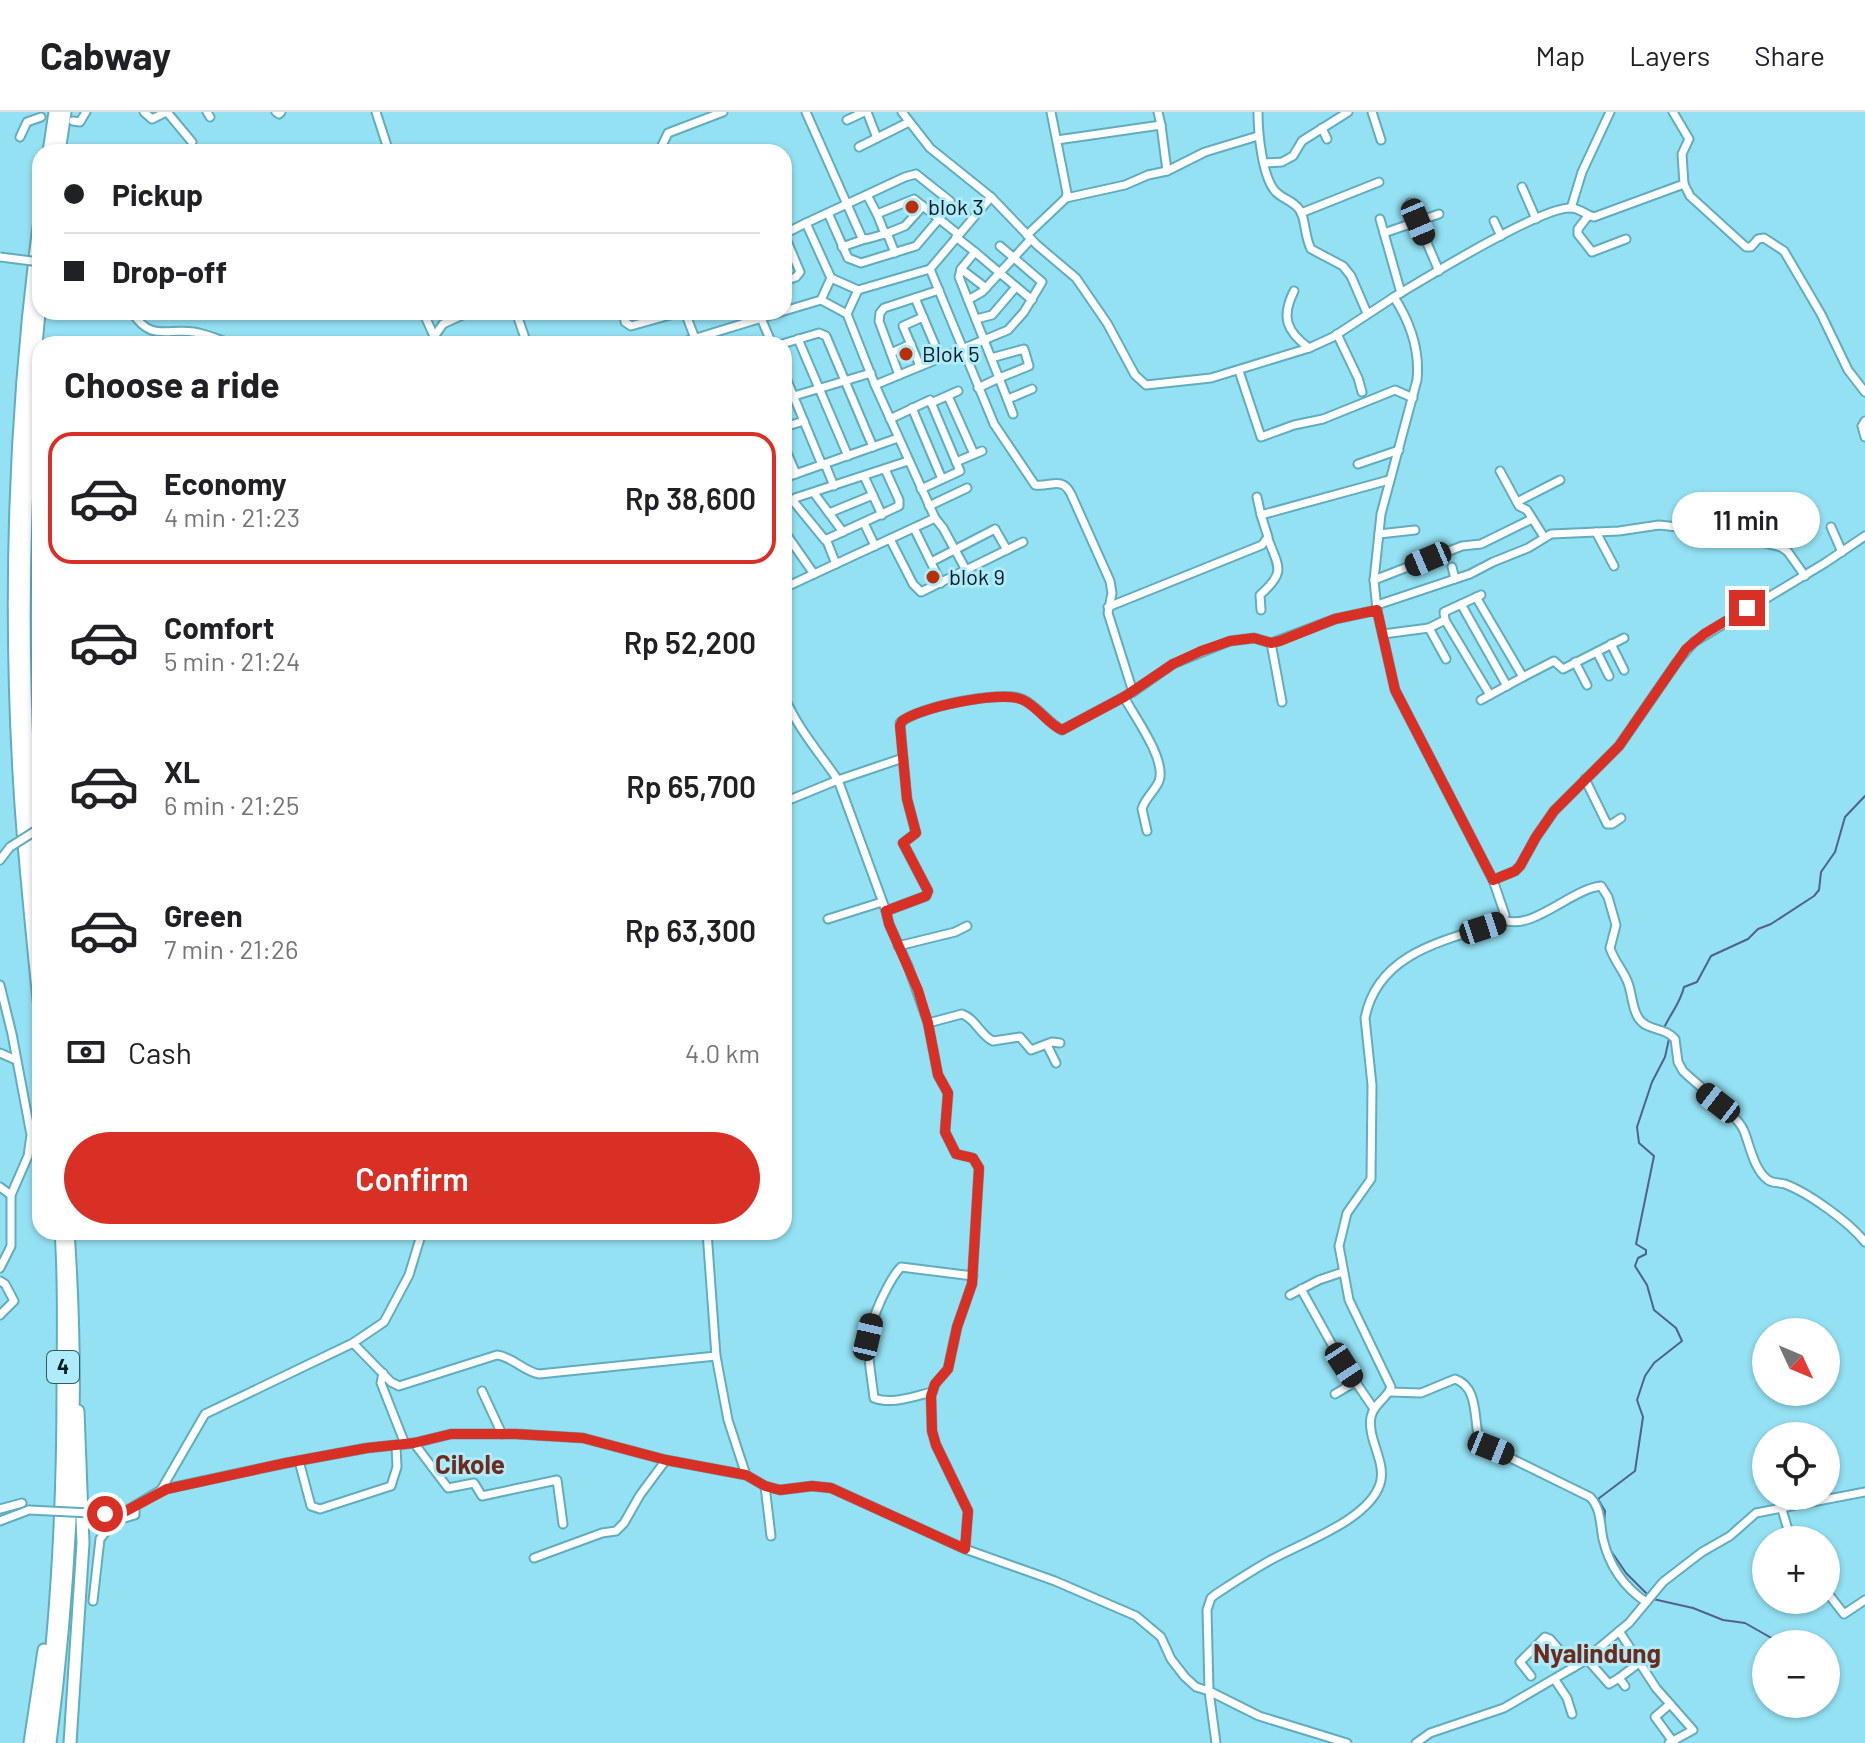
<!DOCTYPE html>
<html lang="en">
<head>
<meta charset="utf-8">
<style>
	body { margin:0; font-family:Barlow,sans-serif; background:#f6f6f6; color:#202124; height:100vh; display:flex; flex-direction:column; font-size:30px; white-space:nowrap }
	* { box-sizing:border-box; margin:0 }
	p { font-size:26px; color:#757577 }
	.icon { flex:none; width:44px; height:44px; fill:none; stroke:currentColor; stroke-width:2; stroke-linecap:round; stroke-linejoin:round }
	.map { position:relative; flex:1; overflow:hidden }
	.drawer { position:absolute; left:32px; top:224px; width:760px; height:904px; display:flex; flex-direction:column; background:#fff; border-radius:24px; box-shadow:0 2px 6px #0004 }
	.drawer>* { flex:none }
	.top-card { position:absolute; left:32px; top:32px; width:760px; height:176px; border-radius:24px; box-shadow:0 2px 6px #0004; display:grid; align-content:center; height:176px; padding:0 32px; background:#fff }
	.needle { width:52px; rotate:134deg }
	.buttons { position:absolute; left:1752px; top:1206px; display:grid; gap:16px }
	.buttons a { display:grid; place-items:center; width:88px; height:88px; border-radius:50%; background:#fff; box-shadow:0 2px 6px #0004; font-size:40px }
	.end { position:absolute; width:36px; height:36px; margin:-18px; border:10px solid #d93025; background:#fff; box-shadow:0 0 0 4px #fff }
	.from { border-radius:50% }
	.bubble { position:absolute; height:56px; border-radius:28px; background:#fff; box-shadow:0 2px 6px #0004; font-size:26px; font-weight:600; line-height:56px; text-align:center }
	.car { position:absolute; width:24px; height:48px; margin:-24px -12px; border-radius:10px; box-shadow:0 0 6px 2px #0007; background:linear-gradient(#222 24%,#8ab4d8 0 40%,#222 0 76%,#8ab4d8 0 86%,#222 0) }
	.top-card b { display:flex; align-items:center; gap:28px; height:76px; font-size:30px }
	.top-card b+b { border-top:2px solid #e0e0e0 }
	.top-card i { width:20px; height:20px; background:#202124 }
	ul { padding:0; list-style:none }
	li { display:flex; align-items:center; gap:24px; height:132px; margin:0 16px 12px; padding:0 16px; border:4px solid transparent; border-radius:24px }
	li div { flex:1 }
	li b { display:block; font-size:30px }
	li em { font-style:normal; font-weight:600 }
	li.on { border-color:#d93025 }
	li>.icon { width:72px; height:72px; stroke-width:1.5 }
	h2 { padding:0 32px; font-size:36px; line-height:96px }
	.pay { display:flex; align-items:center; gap:20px; height:88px; padding:0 32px; font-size:30px }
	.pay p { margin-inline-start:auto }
	.button { display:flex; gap:16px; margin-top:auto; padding:16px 32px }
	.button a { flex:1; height:92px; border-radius:48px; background:#d93025; color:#fff; font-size:32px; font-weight:600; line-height:92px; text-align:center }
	header { display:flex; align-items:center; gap:48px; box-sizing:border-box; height:112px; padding:0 40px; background:#fff; border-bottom:2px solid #e0e0e0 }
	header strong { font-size:38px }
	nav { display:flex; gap:44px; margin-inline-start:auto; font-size:28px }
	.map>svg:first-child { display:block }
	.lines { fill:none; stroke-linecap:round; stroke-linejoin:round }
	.stream { stroke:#516189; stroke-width:2 }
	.minor-casing { stroke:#60adbe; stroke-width:11 }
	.highway-casing { stroke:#60adbe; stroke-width:15 }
	.minor { stroke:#fff; stroke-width:7 }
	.highway { stroke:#fff; stroke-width:11 }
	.minor-bridge-casing { stroke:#60adbe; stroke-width:11; stroke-linecap:butt }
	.minor-bridge { stroke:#fff; stroke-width:7 }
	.route { stroke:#d93025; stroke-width:10 }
	.poi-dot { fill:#b92f08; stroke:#afebfa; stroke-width:3 }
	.labels { text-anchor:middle; stroke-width:6; stroke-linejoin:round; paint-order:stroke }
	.shield { fill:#afebfa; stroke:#345a64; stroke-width:2 }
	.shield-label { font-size:20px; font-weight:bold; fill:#001c23 }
	.poi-label { font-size:22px; fill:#001c23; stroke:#afebfa; text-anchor:start }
	.quarter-label { font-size:26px; font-weight:bold; fill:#6e2b1b; stroke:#afebfa }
</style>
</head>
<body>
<header>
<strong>Cabway</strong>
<nav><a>Map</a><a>Layers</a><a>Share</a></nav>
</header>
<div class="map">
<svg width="1865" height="1631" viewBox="0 0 1865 1631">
	<rect width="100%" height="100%" fill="#94e1f3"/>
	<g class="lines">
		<g class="stream">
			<path d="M1663,918C1670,902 1680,892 1684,875L1697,870L1711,844L1748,827L1758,817L1771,812L1814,784L1819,778L1821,760L1835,740L1845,705L1865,684"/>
			<polyline points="1604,1414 1605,1399 1598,1387 1635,1359 1643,1305 1637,1288 1645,1264 1654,1251 1682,1229 1676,1216 1654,1198 1647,1173 1635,1154 1638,1146 1646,1142 1646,1138 1636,1132 1654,1044 1639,1031 1637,1015 1652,970 1665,945 1669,927 1666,923"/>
			<polyline points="1609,1436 1626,1461 1648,1483"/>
			<polyline points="1653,1487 1693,1496 1723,1508 1745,1511 1782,1532"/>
		</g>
		<g class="minor-casing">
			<g id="minor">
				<polyline points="144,0 152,7 166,0"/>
				<polyline points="167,0 192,30"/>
				<polyline points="207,0 210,5"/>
				<polyline points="276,0 279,2 281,0"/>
				<polyline points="376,0 389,40"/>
				<polyline points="806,0 862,126 867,127 885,122 877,102 914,87 958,122"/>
				<polyline points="867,0 877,26"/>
				<path d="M902,0L930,36L991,85L1037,133L1076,166L1107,211L1135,263L1146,273L1211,266L1309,236L1333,225L1394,185C1410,210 1420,239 1417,268L1381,402L1374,468L1377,498L1395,578L1493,768L1505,803L1500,811C1446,828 1378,840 1365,906L1372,973L1371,1067L1347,1101L1339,1134L1349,1188L1391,1275C1387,1287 1373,1292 1371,1305C1367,1328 1387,1350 1380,1372C1368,1409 1300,1431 1269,1449C1251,1459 1233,1471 1216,1482L1211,1486L1207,1498L1209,1579L1259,1604L1347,1631"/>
				<path d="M1258,0C1258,20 1262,66 1276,80C1284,88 1295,89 1301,100C1306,112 1305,126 1311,137L1343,154L1351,164L1367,201"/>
				<polyline points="1372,0 1381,28"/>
				<polyline points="847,8 864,0"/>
				<polyline points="73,9 80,10 86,0"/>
				<polyline points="1161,13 1167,59"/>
				<polyline points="1322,16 1327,27"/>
				<polyline points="20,25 27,10 41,5"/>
				<polyline points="1057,28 1161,13 1158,0"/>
				<polyline points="859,35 909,10"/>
				<polyline points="659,40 668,21 723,0"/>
				<polyline points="1265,51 1282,50 1293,44 1302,29 1348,0"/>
				<polyline points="1684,72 1690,84 1746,135 1751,135 1758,127 1764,126 1784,139 1821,202 1848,258 1865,280"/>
				<polyline points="1522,75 1536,107"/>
				<polyline points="867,83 877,102"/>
				<polyline points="1066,86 1125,73 1148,63 1167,59 1205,40 1258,24"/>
				<polyline points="1410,91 1420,108"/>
				<polyline points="1571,96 1582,60 1610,0"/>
				<polyline points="828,101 848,146 861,151 916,134 939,107 950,89 916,62 905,65 806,111 831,166 858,178"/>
				<polyline points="1301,101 1379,70"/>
				<polyline points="1588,104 1578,117 1578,122 1592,140 1626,127"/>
				<polyline points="1380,107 1401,181"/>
				<polyline points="1494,109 1501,124"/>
				<polyline points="1418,110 1439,159"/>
				<polyline points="887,121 895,141"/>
				<polyline points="1384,121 1439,102"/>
				<polyline points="784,122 806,111"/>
				<polyline points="885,122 905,114 923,94"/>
				<polyline points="1027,123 1066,86 1067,81 1051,0"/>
				<polyline points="956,125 975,140"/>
				<polyline points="842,135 865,127"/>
				<polyline points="930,157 858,178 847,202 875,273 1008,218 1024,200 1042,170 1000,134"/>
				<polyline points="961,157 959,165 999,266 1029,254 1024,237 991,246"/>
				<polyline points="831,166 821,188 847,202"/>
				<polyline points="784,169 796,165 800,160 784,122"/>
				<polyline points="986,176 961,157 975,140 1032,188"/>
				<path d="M1294,179C1281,205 1286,219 1309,236"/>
				<path d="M1394,185C1424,167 1542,94 1571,96C1579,96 1586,103 1594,105L1684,72L1682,42L1689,27L1673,0"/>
				<polyline points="915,186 940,245"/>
				<polyline points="968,188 982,180 1031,127"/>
				<polyline points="784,199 821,188"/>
				<path d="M132,200C151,230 166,216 194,220C207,222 220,228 231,232"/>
				<polyline points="423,200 434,224"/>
				<polyline points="516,200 527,232"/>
				<polyline points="624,200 625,210 631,214 681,200"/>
				<polyline points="685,200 697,232"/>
				<polyline points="761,206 772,232"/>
				<polyline points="976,207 992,203 1016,175"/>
				<polyline points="1337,222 1358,266 1362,280"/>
				<polyline points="798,227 848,344"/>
				<polyline points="429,232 443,212 469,200"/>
				<polyline points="470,232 494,232"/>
				<polyline points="677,232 781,200"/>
				<polyline points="782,232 819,221 826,224 873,335"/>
				<polyline points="891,241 911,232"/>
				<polyline points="920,254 903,214 923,205"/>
				<polyline points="1239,259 1261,325 1294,313 1323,307 1395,278 1413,286"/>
				<polyline points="784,261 822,353"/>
				<polyline points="899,263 879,209 880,201 884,196 939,178"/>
				<polyline points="978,276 999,266 1013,302"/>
				<polyline points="948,284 974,342"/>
				<polyline points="784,287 871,261"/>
				<polyline points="1008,287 1032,277"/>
				<polyline points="931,291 958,279"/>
				<polyline points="912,296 942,367"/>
				<polyline points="890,307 930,288 960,359 921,377"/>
				<polyline points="1865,309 1862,314 1865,325"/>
				<polyline points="784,315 804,309"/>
				<polyline points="784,334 796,362"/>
				<polyline points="956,350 982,339"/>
				<polyline points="825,352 834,374"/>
				<polyline points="1358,352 1399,338"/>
				<polyline points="885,357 899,388 899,394 825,428 794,390 795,386 908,349"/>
				<polyline points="1500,359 1519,394 1527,398 1544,425"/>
				<polyline points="864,364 882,403"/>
				<polyline points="784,366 898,326"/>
				<polyline points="814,381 843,420"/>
				<polyline points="1257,385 1261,403"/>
				<polyline points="1517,390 1560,368"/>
				<polyline points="929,394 967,376"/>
				<polyline points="829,401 873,383"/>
				<polyline points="935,406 943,416 966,458"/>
				<polyline points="864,411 875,434"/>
				<polyline points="1831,415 1842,440"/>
				<polyline points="914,416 941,471"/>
				<polyline points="784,419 814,462 935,406 875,273"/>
				<polyline points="1596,420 1614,454"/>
				<polyline points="1379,422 1415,418"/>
				<polyline points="826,427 836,452"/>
				<polyline points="890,427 913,472 921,480 1023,430"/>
				<polyline points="931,450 995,417 1007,438"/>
				<polyline points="1452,455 1455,467"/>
				<polyline points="1374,468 1462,434 1481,432 1532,407"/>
				<polyline points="784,476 814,462"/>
				<polyline points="1476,485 1523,565 1481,588"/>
				<polyline points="1461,492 1507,574"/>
				<polyline points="1377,493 1470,462 1493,450 1528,436 1551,422 1619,419 1659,413 1715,419 1781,435 1788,440 1805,464"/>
				<polyline points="1108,495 1262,433 1268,425 1261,403 1389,368"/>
				<path d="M1261,498L1260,483C1286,460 1279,456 1268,427"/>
				<polyline points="1445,508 1490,583"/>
				<polyline points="1429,516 1445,508 1444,500 1481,483"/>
				<polyline points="1383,522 1429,516 1446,547"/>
				<polyline points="1271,531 1282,590"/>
				<polyline points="1611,532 1624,558"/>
				<polyline points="1597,540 1609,564"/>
				<polyline points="1575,550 1587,573"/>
				<polyline points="1523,565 1554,549 1563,557 1624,526"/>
				<polyline points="1133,580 1173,552 1230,529 1254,526 1271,531 1335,507 1377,498"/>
				<path d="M784,584C798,617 818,639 838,668L903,646L900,611C916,595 1002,578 1022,587C1038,594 1048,611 1062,618L1133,580L1108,501L1112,481L1110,469L1071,382C1062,364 1051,375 1035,373L994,312L930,157L991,85"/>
				<path d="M1124,585C1134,604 1167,648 1159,669C1155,679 1145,686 1142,697L1147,719"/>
				<polyline points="1585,667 1607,712 1612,712 1621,706"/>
				<polyline points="784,690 838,668 886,799 889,812 908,854 928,911 938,963 948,981 945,1020 956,1042 973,1046 979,1056 972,1172 957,1215 948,1257 935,1272 931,1284 932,1319 936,1333 968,1399 965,1437"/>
				<polyline points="0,748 10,735"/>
				<polyline points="1493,768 1515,759 1520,754 1536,725 1554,699 1619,634 1677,550 1694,530 1825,451 1865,424"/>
				<polyline points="886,799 926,784 928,779 903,731 916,721 907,687 903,646"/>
				<polyline points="828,807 882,790"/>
				<path d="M1504,808C1533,819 1571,777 1601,774L1608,785L1616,813L1610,836C1614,849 1624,859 1628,871C1633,884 1632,906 1646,913C1657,919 1666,917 1675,927L1678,950L1683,959C1697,973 1738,1003 1744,1019C1750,1034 1754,1058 1768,1068C1774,1072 1779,1070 1785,1072C1809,1081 1849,1110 1865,1130"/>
				<polyline points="898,834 955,820 967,814"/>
				<polyline points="0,873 12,922 31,1023 28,1044 11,1083 11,1134 0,1156"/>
				<path d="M928,911L962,902C976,907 980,923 993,929L1020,925L1031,938L1052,930L1060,931"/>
				<polyline points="1047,933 1056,951"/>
				<polyline points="0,941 16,948"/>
				<polyline points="0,1075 11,1083"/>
				<polyline points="707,1120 716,1244 728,1308 746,1363"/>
				<polyline points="0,1169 5,1172 14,1189 0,1203"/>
				<polyline points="1301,1177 1340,1247 1374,1297"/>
				<polyline points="1290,1183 1319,1168 1343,1160"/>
				<path d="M353,1231L391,1270L399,1274L497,1243C513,1245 523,1259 539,1262L716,1244"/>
				<polyline points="383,1261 381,1271 405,1332"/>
				<polyline points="482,1279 502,1322"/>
				<path d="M932,1280C915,1284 892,1293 874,1286C869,1243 862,1230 881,1188C887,1176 892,1164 901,1155L973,1164"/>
				<path d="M1390,1280L1421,1281L1455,1267C1480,1275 1473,1311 1480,1331L1590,1385C1601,1396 1600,1412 1603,1427C1609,1453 1624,1475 1646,1490"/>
				<polyline points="1335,1282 1355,1270"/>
				<polyline points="414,1331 448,1376 474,1371 482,1384 557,1368 563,1412"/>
				<polyline points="299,1349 311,1394 320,1397 391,1374 397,1355 396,1334"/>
				<polyline points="765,1374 771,1424"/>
				<polyline points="161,1378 205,1302 353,1231 384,1210 409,1163 422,1120"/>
				<polyline points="1781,1394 1791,1428"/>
				<polyline points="0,1397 22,1391"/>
				<polyline points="90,1401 114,1402 126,1399 161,1378 286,1351 367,1336 414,1331 451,1322 516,1322 583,1326 666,1348 746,1363 765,1374 780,1378 812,1374 831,1376 965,1437 1055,1469 1136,1504 1161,1525 1171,1547 1185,1565 1196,1575 1209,1579 1216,1631"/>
				<polyline points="0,1409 29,1398"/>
				<polyline points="534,1446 602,1421 616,1419 624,1411 640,1383 666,1348"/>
				<polyline points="1826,1479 1844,1502 1865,1488"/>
				<polyline points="93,1489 100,1427 114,1409 135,1403 135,1395"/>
				<polyline points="1619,1519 1656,1576 1693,1618 1669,1631"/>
				<polyline points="1586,1546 1609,1572 1619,1566"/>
				<polyline points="1531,1564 1520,1550 1545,1525 1550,1527 1574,1555"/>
				<polyline points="1555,1568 1567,1586 1572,1602"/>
				<polyline points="1625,1574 1619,1566 1639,1551"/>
				<polyline points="1670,1592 1655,1605 1674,1631"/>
				<polyline points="1416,1631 1430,1621 1504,1596 1581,1551 1629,1511 1663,1470 1702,1440 1730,1424 1756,1401 1865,1380"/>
			</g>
		</g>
		<g class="highway-casing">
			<g id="highway">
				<polyline points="49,40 55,0"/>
				<polyline points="59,40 65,0"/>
				<path d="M40,107C14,300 8,499 21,693C26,762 33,830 40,898"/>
				<path d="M40,190C19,395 19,613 40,817"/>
				<polyline points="30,1631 44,1538"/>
				<path d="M41,1631C57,1514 63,1396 63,1278C63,1226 65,1173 61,1120"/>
				<path d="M50,1631C71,1467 80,1285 68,1120"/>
				<polyline points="70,1631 83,1431 78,1299"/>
			</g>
		</g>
		<use href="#minor" class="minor"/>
		<use href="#highway" class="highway"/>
		<g class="minor-bridge-casing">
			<g id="minor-bridge">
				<polyline points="0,145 40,150"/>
				<polyline points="10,735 40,716"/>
				<polyline points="29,1398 90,1401"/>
			</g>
		</g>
		<use href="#minor-bridge" class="minor-bridge"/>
	</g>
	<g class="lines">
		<path class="route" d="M105,1402L126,1399L167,1377L286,1351L367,1336L414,1331L451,1322H516L583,1326L666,1348L746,1363L765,1374L780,1378L812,1374L831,1376L965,1437L968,1399L936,1333L932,1319L931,1284L935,1272L948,1257L957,1215L972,1172L979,1056L973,1046L956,1042L945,1020L948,981L938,963L928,911L918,878L889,812L886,799L926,784L928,779L903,731L916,721L907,687L900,614L902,609C920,595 1003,578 1023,588C1038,595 1048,612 1062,618L1124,585L1173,552L1201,539L1230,529L1254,526L1271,531L1280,529L1335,507L1377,498L1395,578L1493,768L1515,759L1520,754L1536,725L1554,699L1619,634L1686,537L1704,522L1747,496"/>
	</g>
	<g class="poi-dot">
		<circle cx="912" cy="95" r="8"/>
		<circle cx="906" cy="242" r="8"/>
		<circle cx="933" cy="465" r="8"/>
	</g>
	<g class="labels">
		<rect class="shield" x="47" y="1239" width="32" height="32" rx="6"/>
		<g class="shield-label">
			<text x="63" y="1262">4</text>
		</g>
		<g class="poi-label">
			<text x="928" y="103">blok 3</text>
			<text x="922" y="250">Blok 5</text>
			<text x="949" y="473">blok 9</text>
		</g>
		<g class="quarter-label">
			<text x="470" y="1362">Cikole</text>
			<text x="1597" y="1551">Nyalindung</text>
		</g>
	</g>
</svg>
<div class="buttons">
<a><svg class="needle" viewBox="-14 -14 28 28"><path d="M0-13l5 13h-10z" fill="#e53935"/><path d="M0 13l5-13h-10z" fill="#757577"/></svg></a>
<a><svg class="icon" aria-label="locate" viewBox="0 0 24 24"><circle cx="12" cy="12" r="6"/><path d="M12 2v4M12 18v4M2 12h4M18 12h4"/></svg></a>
<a>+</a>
<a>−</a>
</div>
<i class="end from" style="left:105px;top:1402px"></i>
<i class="end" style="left:1747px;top:496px"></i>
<div class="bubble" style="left:1672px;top:380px;width:148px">11 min</div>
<i class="car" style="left:1418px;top:110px;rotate:157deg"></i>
<i class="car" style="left:1428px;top:447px;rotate:247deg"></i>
<i class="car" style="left:1483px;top:816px;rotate:72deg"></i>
<i class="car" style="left:1718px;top:991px;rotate:308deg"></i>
<i class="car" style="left:868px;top:1225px;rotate:13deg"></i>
<i class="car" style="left:1344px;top:1253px;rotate:147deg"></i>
<i class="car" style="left:1491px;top:1336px;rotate:112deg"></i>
<div class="top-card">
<b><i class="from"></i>Pickup</b>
<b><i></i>Drop-off</b>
</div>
<section class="drawer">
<h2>Choose a ride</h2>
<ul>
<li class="on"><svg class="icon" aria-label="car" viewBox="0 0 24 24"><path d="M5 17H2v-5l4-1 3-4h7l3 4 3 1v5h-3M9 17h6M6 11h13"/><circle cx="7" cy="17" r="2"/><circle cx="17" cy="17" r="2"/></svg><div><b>Economy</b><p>4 min · 21:23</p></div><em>Rp 38,600</em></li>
<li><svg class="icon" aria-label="car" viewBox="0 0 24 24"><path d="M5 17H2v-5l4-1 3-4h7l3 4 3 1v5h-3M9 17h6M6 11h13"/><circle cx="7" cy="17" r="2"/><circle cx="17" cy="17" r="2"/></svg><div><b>Comfort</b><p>5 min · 21:24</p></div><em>Rp 52,200</em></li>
<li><svg class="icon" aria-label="car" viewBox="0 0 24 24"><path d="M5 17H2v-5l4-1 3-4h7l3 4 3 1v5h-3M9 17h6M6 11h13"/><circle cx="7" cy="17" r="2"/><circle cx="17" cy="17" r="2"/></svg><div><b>XL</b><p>6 min · 21:25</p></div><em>Rp 65,700</em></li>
<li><svg class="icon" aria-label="car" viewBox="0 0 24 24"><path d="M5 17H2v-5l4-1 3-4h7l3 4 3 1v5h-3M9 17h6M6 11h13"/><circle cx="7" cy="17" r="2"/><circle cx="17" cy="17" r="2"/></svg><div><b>Green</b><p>7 min · 21:26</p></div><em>Rp 63,300</em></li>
</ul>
<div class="pay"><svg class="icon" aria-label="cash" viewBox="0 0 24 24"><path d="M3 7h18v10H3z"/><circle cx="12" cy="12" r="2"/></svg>Cash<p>4.0 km</p></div>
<div class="button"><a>Confirm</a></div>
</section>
</div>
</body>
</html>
